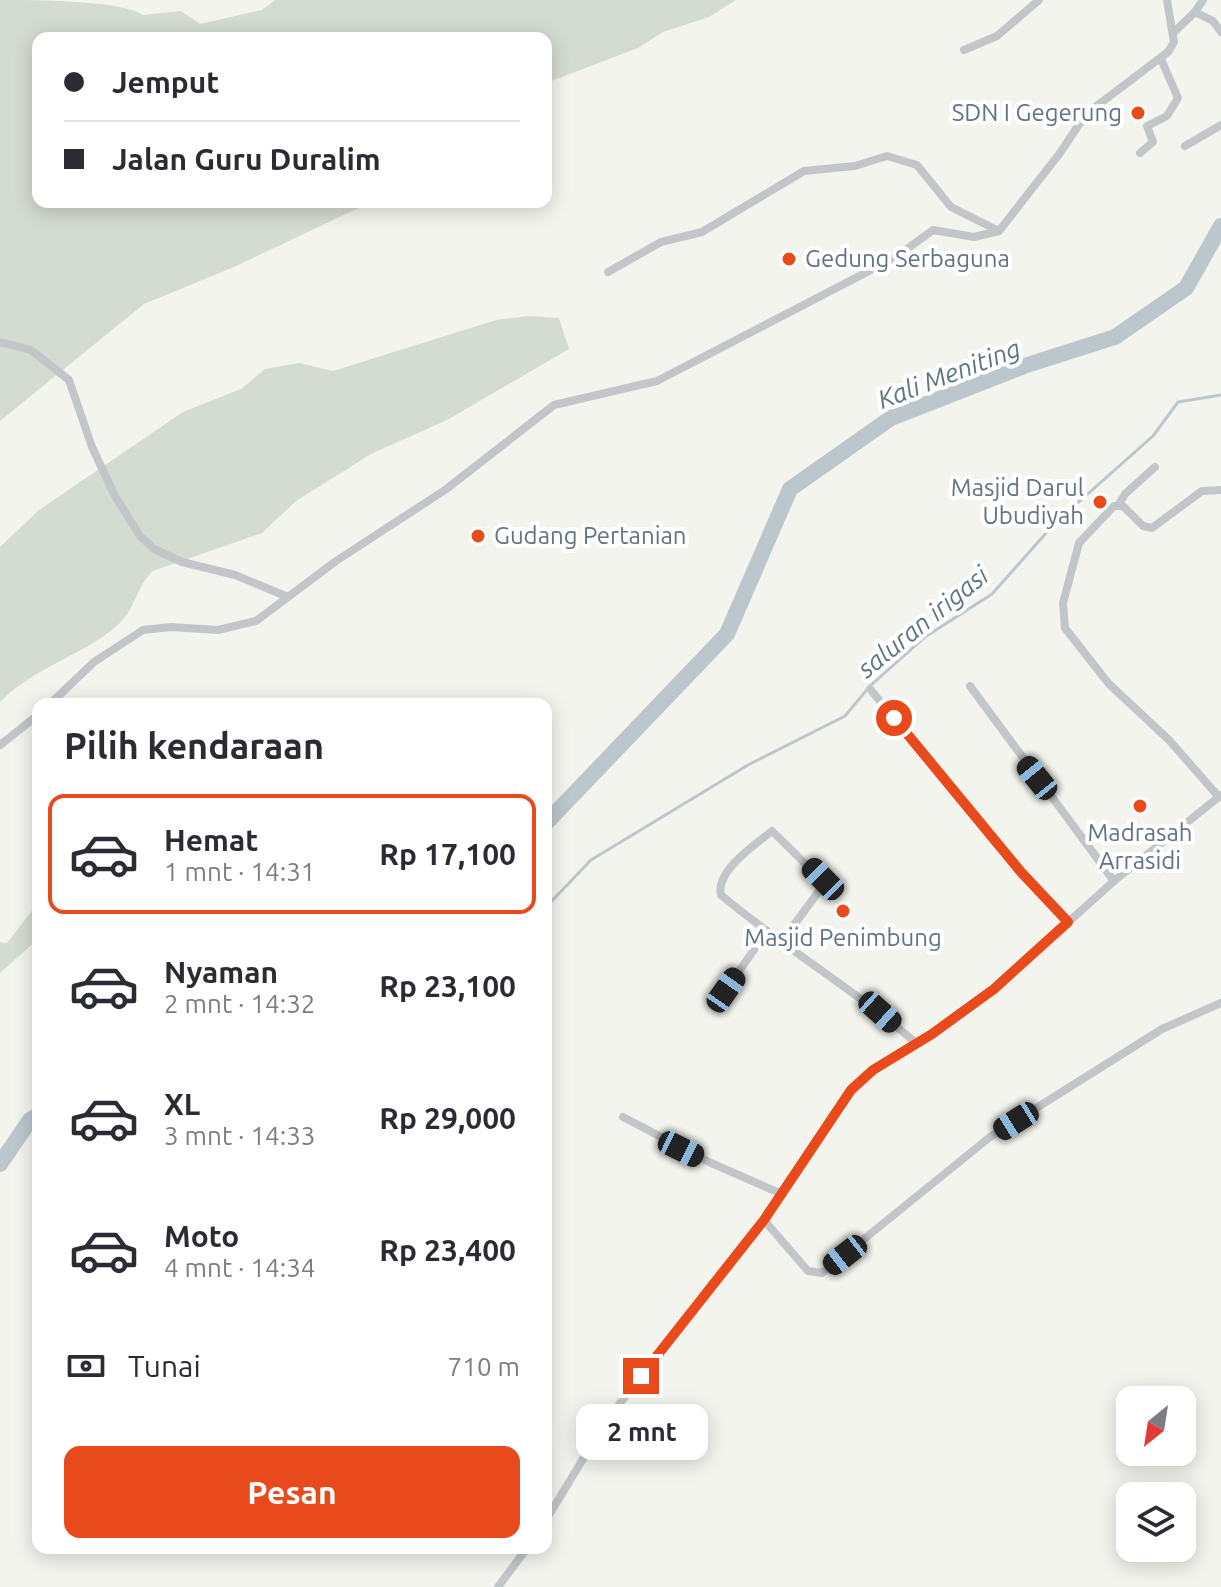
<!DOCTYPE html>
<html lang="id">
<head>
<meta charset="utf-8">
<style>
	body { margin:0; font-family:Ubuntu,sans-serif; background:#f2f2f3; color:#2b2b33; height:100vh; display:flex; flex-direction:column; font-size:30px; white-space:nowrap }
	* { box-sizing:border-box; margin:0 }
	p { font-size:26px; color:#7c7c81 }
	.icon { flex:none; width:44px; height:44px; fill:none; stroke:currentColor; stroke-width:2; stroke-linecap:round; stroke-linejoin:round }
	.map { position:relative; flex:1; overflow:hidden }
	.panel { position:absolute; left:32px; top:698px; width:520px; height:856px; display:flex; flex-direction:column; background:#fff; border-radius:16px; box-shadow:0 4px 20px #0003 }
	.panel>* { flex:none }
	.guide { position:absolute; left:32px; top:32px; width:520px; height:176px; border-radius:16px; box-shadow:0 4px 20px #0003; display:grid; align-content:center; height:176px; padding:0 32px; background:#fff }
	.needle { width:52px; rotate:210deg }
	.fabs { position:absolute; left:1116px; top:1386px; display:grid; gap:16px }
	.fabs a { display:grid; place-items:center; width:80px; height:80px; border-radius:16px; background:#fff; box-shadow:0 4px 20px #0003; font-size:40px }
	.end { position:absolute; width:36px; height:36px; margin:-18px; border:10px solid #e84a1b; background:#fff; box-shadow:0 0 0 4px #fff }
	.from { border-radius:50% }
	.bubble { position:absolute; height:56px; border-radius:16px; background:#fff; box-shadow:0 4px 20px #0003; font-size:26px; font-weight:600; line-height:56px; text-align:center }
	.car { position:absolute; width:24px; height:48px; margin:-24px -12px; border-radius:10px; box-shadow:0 0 6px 2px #0007; background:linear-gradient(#222 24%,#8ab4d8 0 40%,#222 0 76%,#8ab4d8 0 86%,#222 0) }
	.guide b { display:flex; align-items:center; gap:28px; height:76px; font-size:30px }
	.guide b+b { border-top:2px solid #e1e1e2 }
	.guide i { width:20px; height:20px; background:#2b2b33 }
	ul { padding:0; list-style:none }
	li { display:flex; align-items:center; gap:24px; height:120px; margin:0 16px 12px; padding:0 16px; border:4px solid transparent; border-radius:16px }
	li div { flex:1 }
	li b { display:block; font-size:30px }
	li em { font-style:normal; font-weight:600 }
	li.current { border-color:#e84a1b }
	li>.icon { width:72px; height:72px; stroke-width:1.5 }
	h2 { padding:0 32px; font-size:36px; line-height:96px }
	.pay { display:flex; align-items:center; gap:20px; height:88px; padding:0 32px; font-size:30px }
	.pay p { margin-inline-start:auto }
	.primary-button { display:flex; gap:16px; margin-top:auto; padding:16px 32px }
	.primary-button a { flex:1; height:92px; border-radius:16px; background:#e84a1b; color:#fff; font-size:32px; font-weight:600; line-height:92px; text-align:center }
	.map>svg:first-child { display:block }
	.green { fill:#d4dbd0 }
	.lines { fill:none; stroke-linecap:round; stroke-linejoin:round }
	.stream { stroke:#bbc7cc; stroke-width:3 }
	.river { stroke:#bbc7cc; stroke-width:16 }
	.street { stroke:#c3c6c9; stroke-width:8 }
	.route { stroke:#e84a1b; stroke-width:10 }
	.poi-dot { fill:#e84a1b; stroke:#fff; stroke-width:3 }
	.labels { text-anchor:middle; stroke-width:8; stroke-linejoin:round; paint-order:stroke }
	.poi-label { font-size:24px; fill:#627381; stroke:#fff; text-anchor:end }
	.water-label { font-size:26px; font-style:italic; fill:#5d767f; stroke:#fff }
</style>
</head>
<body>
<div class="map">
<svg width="1221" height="1587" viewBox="0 0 1221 1587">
	<rect width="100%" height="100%" fill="#f4f4ef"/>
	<g class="green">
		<path d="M0,0C32,0 121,0 143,15L181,11L200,24L262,10L275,0H736L709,17L663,32L638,48L546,83V38H38V202H371L234,267L144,304L0,421Z"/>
		<path d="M528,316L559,318L569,349L447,420L371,454L296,501L262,533L153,571C137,586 135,608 120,623C85,655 34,667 0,702V547L39,510L183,412L241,389L265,369L299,363L333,371L496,320Z"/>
		<polygon points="38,903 38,939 0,973 0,942 7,943"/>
	</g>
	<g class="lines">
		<polyline class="stream" points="546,907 591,860 748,765 845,716 870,686 925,637 992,594 1055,523 1153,436 1178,402 1221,395"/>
		<g class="river">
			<polyline points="546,823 727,634 790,489 891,418 1024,366 1115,337 1186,288 1221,226"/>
			<polyline points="0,1164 30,1120 38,1115"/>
		</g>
		<g class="street">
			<polyline points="1195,12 1203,0"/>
			<polyline points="1173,33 1195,12 1213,21 1221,32"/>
			<polyline points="964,50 997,36 1039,0"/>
			<polyline points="1185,146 1221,125"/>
			<polyline points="1140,153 1153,142 1147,126 1167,116 1178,98 1161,59"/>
			<polyline points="608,272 661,242 702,232 804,171 855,166 887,156 917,165 951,207 999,231"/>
			<polyline points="0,342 31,350 69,380 92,447 115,496 140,536 154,549 182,562 235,575 288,597"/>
			<polyline points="1119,504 1125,494 1155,467"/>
			<polyline points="970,686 1114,881"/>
			<polyline points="870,689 1021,872 1068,922"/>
			<polyline points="50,704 94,662 143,630 171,627 218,630 256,621 336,561 445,490 554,405 657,381 896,257 933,230 974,237 999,231 1060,153 1086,114 1168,52 1174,42 1167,0"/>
			<polyline points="0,745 38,715"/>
			<polyline points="1219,797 1169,740 1109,684 1065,628 1063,603 1079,543 1114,506 1123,506 1143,526 1152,528 1202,491 1221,490"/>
			<path d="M782,941L825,883L772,831C757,843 715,871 721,895C784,948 854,989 916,1043"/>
			<polyline points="726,990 767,931"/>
			<polyline points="623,1117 711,1163 782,1194"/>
			<polyline points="764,1220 808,1271 822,1273 990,1137 1162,1029 1221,1003"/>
			<polyline points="546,1520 606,1421 764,1220 851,1090 873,1070 932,1034 994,989 1114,881 1221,795"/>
			<polyline points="498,1587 527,1548"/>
		</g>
	</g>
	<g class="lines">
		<polyline class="route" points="641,1376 764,1220 851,1090 873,1070 932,1034 994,989 1068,922 1021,872 894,718"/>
	</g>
	<g class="poi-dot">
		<circle cx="1138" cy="113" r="8"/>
		<circle cx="789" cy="259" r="8"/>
		<circle cx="1100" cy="502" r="8"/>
		<circle cx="478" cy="536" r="8"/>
		<circle cx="1140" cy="806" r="8"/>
		<circle cx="843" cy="911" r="8"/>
	</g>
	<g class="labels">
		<g class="poi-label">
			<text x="1122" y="121">SDN I Gegerung</text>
			<text x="805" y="267" text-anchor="start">Gedung Serbaguna</text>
			<text x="1084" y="496">Masjid Darul<tspan x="1084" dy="28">Ubudiyah</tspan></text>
			<text x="494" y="544" text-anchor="start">Gudang Pertanian</text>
			<text x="1140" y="841" text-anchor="middle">Madrasah<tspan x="1140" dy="28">Arrasidi</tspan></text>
			<text x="843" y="946" text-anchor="middle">Masjid Penimbung</text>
		</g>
		<g class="water-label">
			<text transform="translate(949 374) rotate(-21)" y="9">Kali Meniting</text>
			<text transform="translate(923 622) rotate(-39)" y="9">saluran irigasi</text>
		</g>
	</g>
</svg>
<div class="fabs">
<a><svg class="needle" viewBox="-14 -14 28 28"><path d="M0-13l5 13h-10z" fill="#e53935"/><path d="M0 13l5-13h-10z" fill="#7c7c81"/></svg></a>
<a><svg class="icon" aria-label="layers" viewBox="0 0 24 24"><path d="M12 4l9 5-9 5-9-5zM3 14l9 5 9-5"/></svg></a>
</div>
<i class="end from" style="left:894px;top:718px"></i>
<i class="end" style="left:641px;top:1376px"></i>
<div class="bubble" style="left:576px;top:1404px;width:132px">2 mnt</div>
<i class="car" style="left:1037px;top:778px;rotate:321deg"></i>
<i class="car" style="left:823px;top:879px;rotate:315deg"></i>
<i class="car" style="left:726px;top:990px;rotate:35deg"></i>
<i class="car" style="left:880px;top:1012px;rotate:132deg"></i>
<i class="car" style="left:1016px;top:1121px;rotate:238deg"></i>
<i class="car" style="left:681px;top:1149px;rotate:116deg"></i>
<i class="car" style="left:845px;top:1255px;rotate:232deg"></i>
<div class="guide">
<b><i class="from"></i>Jemput</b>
<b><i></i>Jalan Guru Duralim</b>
</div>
<section class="panel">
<h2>Pilih kendaraan</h2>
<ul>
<li class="current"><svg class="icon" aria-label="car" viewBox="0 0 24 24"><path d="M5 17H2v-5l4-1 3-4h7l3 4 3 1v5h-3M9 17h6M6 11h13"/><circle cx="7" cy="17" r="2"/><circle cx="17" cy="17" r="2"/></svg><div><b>Hemat</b><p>1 mnt · 14:31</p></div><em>Rp 17,100</em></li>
<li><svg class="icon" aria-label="car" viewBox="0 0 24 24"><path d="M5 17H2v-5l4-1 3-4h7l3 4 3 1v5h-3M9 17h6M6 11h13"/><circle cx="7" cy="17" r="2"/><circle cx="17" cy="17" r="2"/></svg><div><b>Nyaman</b><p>2 mnt · 14:32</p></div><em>Rp 23,100</em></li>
<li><svg class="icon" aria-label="car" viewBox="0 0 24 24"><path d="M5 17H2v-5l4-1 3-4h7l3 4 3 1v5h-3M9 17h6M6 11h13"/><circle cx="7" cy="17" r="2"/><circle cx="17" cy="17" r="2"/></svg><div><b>XL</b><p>3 mnt · 14:33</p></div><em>Rp 29,000</em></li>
<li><svg class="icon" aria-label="car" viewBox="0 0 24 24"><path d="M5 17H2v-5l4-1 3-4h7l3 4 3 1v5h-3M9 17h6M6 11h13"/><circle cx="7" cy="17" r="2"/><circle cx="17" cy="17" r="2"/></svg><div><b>Moto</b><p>4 mnt · 14:34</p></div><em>Rp 23,400</em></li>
</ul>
<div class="pay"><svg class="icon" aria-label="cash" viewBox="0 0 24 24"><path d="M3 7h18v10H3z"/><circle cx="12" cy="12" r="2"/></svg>Tunai<p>710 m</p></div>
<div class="primary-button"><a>Pesan</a></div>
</section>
</div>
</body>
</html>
